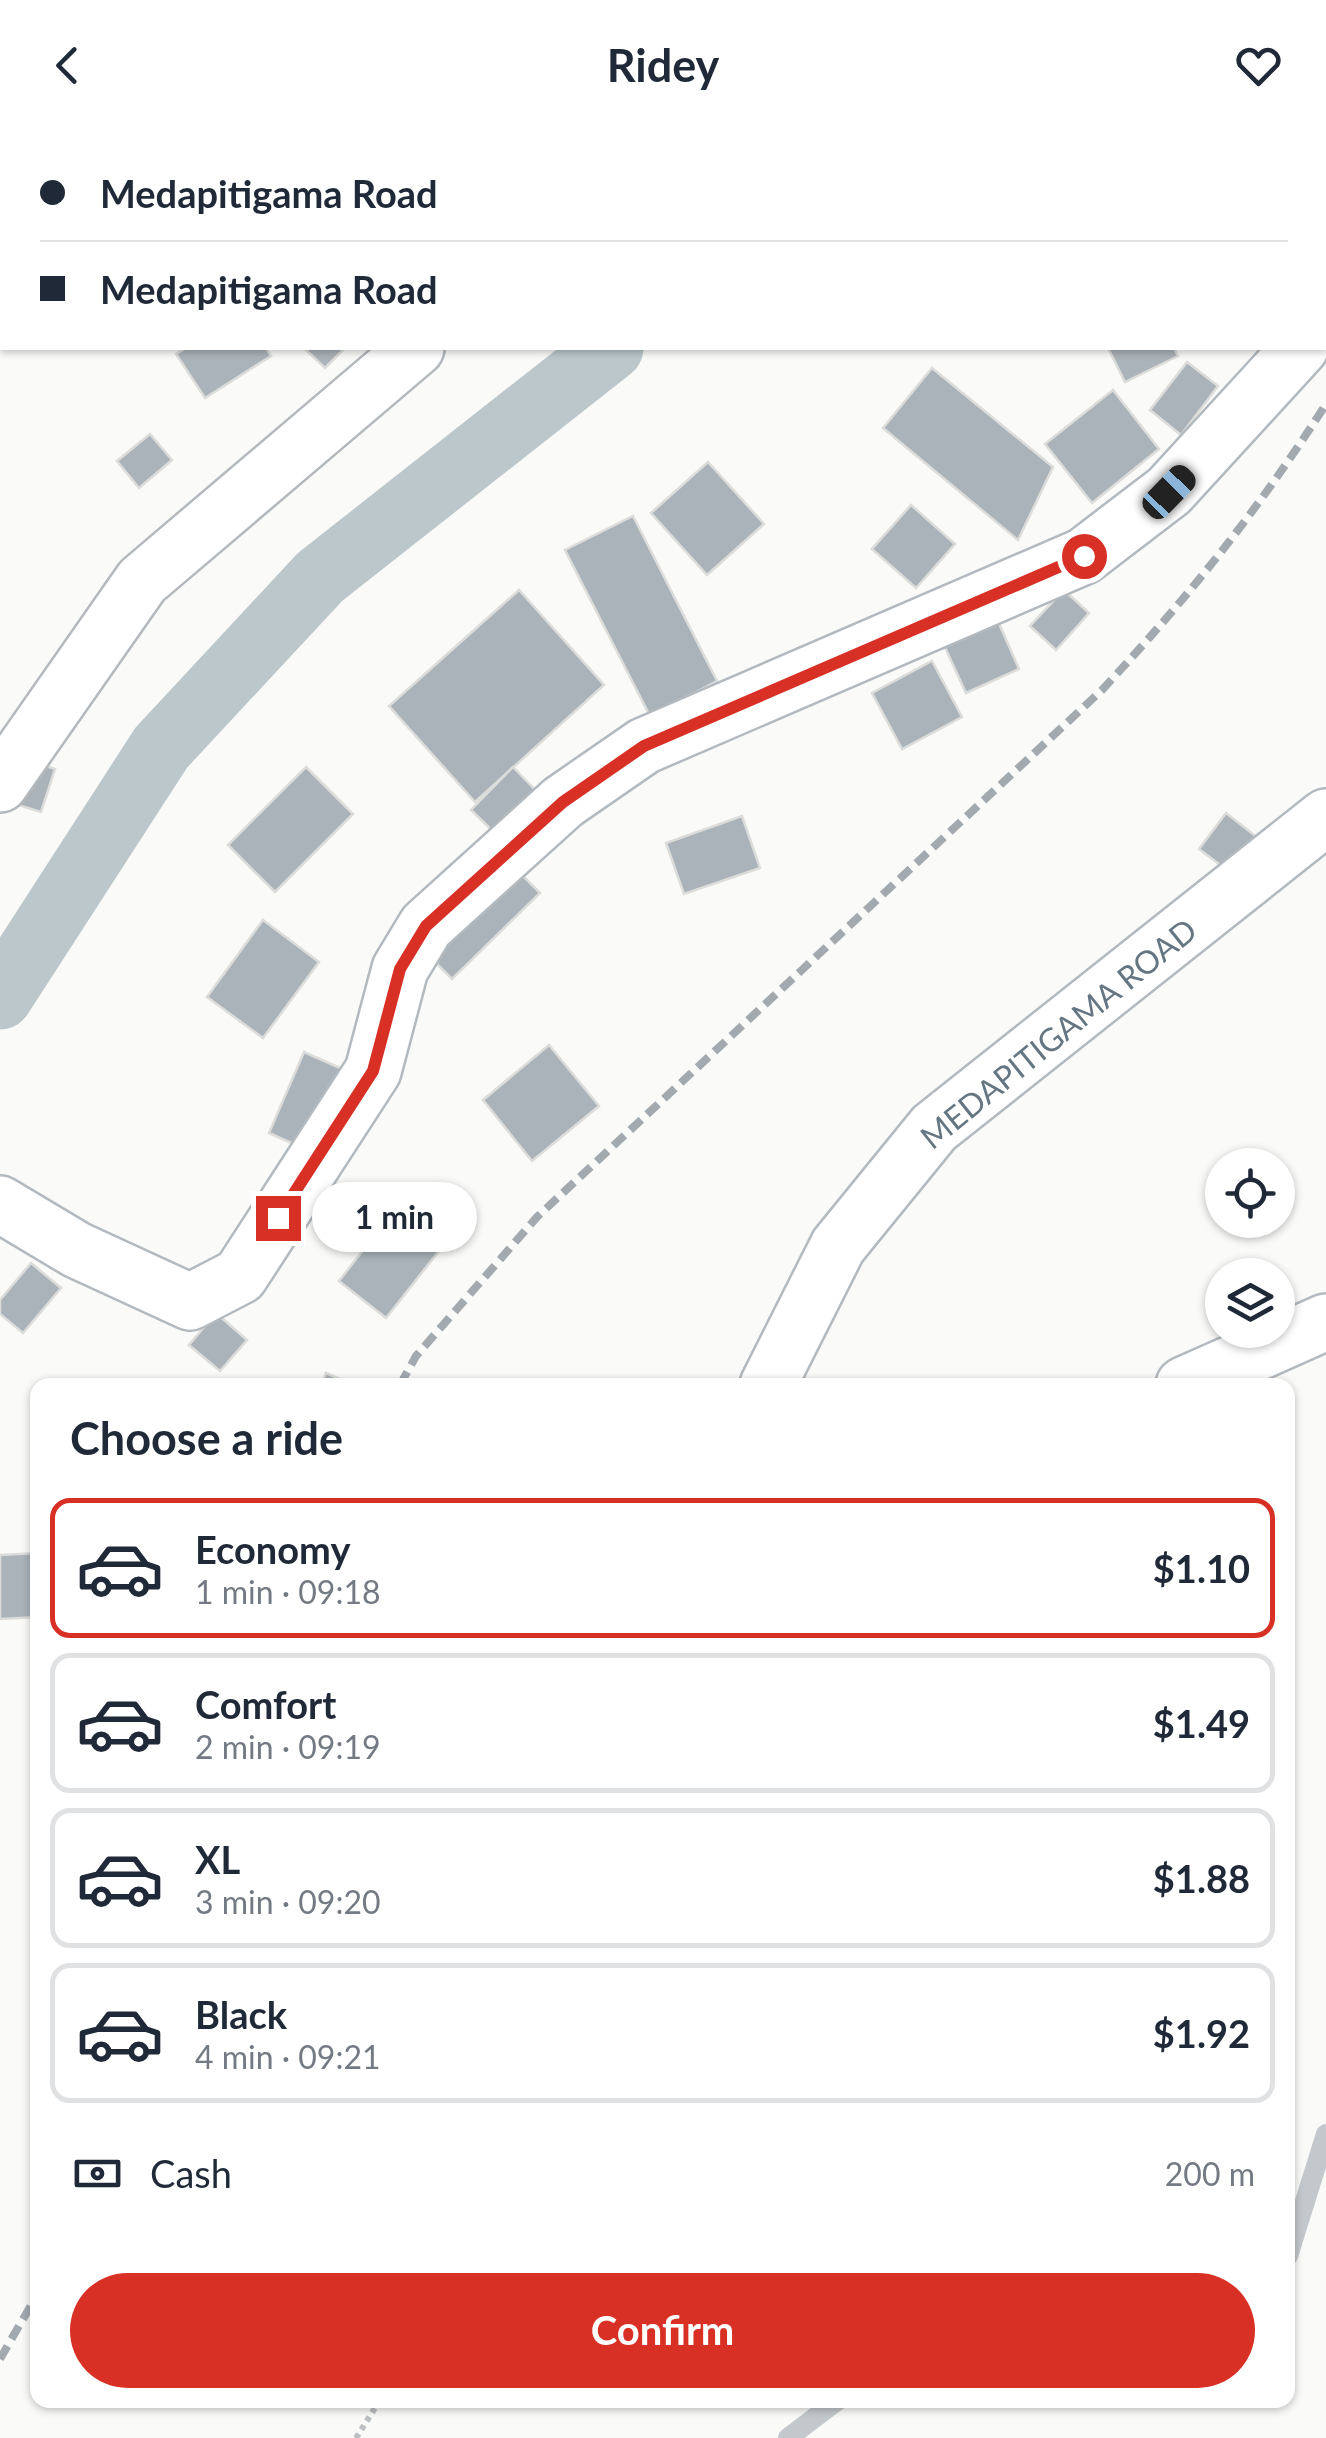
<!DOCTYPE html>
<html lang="en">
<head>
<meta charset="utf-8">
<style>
	body { margin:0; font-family:Lato,sans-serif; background:#f2f2f3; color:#1f2937; height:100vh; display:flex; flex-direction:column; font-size:38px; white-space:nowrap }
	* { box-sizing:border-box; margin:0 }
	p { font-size:32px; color:#747a83 }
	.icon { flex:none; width:55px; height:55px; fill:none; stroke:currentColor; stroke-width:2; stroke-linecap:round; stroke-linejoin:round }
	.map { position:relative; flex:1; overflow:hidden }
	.drawer { position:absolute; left:30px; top:1248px; width:1265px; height:1030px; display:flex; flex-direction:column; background:#fff; border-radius:20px; box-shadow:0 2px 8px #0004 }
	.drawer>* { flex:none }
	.top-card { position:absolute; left:0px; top:0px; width:1328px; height:220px; box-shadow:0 2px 8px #0004; display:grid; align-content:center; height:220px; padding:0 40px; background:#fff }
	.tools { position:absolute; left:1205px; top:1018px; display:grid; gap:20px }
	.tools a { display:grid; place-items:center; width:90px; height:90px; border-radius:50%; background:#fff; box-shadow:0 2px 8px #0004; font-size:50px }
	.end { position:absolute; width:45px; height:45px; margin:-22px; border:12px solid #d93025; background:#fff; box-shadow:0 0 0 5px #fff }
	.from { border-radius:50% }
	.bubble { position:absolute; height:70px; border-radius:35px; background:#fff; box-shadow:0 2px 8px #0004; font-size:32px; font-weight:700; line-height:70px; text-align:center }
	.car { position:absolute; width:30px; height:60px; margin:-30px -15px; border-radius:12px; box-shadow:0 0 8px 2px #0007; background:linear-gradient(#222 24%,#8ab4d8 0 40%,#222 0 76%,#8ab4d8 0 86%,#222 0) }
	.top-card b { display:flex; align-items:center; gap:35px; height:95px; font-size:38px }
	.top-card b+b { border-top:2px solid #e0e1e3 }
	.top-card i { width:25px; height:25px; background:#1f2937 }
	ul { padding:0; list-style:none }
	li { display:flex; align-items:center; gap:30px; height:140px; margin:0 20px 15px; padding:0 20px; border:5px solid #e0e1e3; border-radius:20px }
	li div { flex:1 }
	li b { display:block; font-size:38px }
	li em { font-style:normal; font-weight:700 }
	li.on { border-color:#d93025 }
	li>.icon { width:90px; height:90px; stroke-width:1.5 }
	h2 { padding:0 40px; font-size:45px; line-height:120px }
	.pay { display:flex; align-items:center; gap:25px; height:110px; padding:0 40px; font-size:38px }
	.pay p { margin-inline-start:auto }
	.cta { display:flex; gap:20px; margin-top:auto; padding:20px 40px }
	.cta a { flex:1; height:115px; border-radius:60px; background:#d93025; color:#fff; font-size:40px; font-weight:700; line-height:115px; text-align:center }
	header { display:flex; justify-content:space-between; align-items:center; height:130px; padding:0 40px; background:#fff; font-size:45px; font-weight:700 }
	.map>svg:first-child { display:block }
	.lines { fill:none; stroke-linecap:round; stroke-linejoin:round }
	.river { stroke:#bbc7cb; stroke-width:65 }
	.building { fill:#aab3b9; stroke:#dcdcda; stroke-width:2.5 }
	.secondary-casing { stroke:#b3babf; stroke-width:60 }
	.highway-casing { stroke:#b4b9bd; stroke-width:60 }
	.path { stroke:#bbbfc2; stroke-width:6; stroke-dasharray:5 5; stroke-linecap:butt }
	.lane { stroke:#c3c8cc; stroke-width:20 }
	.secondary { stroke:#fff; stroke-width:55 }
	.highway { stroke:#fff; stroke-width:55 }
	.rail { stroke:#a2aab0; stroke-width:8; stroke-dasharray:15 8; stroke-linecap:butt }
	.route { stroke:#d93025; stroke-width:12 }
	.labels { text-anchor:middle; stroke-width:10; stroke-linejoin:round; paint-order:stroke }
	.street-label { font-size:32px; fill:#657683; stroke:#fff }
</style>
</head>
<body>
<header><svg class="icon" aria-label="back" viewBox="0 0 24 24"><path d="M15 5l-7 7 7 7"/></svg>Ridey<svg class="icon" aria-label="heart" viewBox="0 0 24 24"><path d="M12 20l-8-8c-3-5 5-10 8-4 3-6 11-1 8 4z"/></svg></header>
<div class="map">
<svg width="1326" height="2308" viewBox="0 0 1326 2308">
	<rect width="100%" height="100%" fill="#fafaf8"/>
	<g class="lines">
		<g class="river">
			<polyline points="856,2 858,0"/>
			<polyline points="0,867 161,618 320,447 611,218"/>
		</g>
	</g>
	<g class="building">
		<polygon points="186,218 266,218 271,226 205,268 176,224"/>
		<polygon points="304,218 345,218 325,238"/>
		<polygon points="1108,218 1174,218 1178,226 1125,252"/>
		<polygon points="1187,232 1218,256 1181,305 1150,280"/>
		<polygon points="932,238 1053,337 1018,410 883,298"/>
		<polygon points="1113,260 1159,319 1092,373 1045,314"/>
		<polygon points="150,304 172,330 139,358 117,331"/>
		<polygon points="708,332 764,394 707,445 651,383"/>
		<polygon points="911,375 955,414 916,458 872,419"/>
		<polygon points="633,386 717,551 650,586 565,420"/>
		<polygon points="519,460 604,555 475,672 389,576"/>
		<polygon points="1064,460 1089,483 1056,520 1030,496"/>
		<polygon points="997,489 1019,539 966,563 943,513"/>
		<polygon points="932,531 962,587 902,619 872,563"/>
		<polygon points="29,630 55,639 41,682 15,674"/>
		<polygon points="306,637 353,684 275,762 228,715"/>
		<polygon points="513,637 543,668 501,709 471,680"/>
		<polygon points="1226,683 1258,708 1231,743 1199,719"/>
		<polygon points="742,686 760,738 684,764 666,713"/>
		<polygon points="506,729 540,763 452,849 419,816"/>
		<polygon points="263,790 319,832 263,908 207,867"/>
		<polygon points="549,915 599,976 532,1031 483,970"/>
		<polygon points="304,922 349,942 314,1023 269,1003"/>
		<polygon points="407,1064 454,1102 386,1188 339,1151"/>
		<polygon points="31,1133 61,1158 23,1203 0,1184 0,1170"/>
		<polygon points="216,1183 247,1210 220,1241 189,1215"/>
		<polygon points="326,1243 354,1255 321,1255"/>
		<polygon points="38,1423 38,1487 0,1489 0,1425"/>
	</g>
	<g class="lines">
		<g class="secondary-casing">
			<g id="secondary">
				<polyline points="1325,187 1326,186"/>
				<polyline points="0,1074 77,1120 190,1172 240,1146 373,941 400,839 426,796 563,672 644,616 1084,426 1169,361 1300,218"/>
				<polyline points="768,1255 838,1116 934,998 1326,687"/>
				<polyline points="1184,1255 1326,1192"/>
			</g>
		</g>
		<g class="highway-casing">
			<g id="highway">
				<polyline points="646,2 649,0"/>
				<polyline points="0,654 142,451 416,218"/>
			</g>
		</g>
		<polyline class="path" points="356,2308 380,2270"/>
		<g class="lane">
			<polyline points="1288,2126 1326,2004"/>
			<polyline points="788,2308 838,2270"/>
		</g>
		<use href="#secondary" class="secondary"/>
		<use href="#highway" class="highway"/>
		<g class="rail">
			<path d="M400,1255L416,1226L537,1087L1102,560C1189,466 1257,382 1326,274"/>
			<polyline points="0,2229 38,2163"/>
		</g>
	</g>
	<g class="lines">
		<polyline class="route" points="278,1088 373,941 400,839 426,796 563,672 644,616 1084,426"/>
	</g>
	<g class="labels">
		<g class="street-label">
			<text transform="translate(1059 904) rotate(-39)" y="11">MEDAPITIGAMA ROAD</text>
		</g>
	</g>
</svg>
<div class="tools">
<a><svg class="icon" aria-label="locate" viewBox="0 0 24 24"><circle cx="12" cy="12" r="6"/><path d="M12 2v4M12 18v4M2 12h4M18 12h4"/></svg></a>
<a><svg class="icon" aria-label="layers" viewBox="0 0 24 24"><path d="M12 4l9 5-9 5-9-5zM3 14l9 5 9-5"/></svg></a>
</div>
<i class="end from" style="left:1084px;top:426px"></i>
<i class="end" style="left:278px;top:1088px"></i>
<div class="bubble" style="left:312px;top:1052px;width:165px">1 min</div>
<i class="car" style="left:1169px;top:362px;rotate:44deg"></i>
<div class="top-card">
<b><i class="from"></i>Medapitigama Road</b>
<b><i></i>Medapitigama Road</b>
</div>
<section class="drawer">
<h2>Choose a ride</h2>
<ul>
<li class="on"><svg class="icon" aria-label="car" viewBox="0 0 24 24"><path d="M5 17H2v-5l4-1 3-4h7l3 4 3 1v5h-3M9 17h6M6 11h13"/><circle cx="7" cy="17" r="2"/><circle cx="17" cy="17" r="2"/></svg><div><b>Economy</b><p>1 min · 09:18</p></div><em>$1.10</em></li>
<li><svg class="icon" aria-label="car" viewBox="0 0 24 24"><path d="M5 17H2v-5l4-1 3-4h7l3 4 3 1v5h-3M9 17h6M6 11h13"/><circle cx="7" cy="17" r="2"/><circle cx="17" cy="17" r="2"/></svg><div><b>Comfort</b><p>2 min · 09:19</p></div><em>$1.49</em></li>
<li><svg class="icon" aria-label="car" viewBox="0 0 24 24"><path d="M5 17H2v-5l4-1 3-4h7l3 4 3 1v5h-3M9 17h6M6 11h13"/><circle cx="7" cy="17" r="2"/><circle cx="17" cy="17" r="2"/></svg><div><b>XL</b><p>3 min · 09:20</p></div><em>$1.88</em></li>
<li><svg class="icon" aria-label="car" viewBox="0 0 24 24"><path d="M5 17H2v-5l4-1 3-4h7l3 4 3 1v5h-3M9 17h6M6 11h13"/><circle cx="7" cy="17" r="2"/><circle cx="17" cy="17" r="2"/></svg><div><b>Black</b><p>4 min · 09:21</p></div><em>$1.92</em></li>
</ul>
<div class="pay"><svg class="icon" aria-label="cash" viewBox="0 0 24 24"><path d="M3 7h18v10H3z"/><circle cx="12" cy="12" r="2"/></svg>Cash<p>200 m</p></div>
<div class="cta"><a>Confirm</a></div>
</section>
</div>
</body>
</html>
